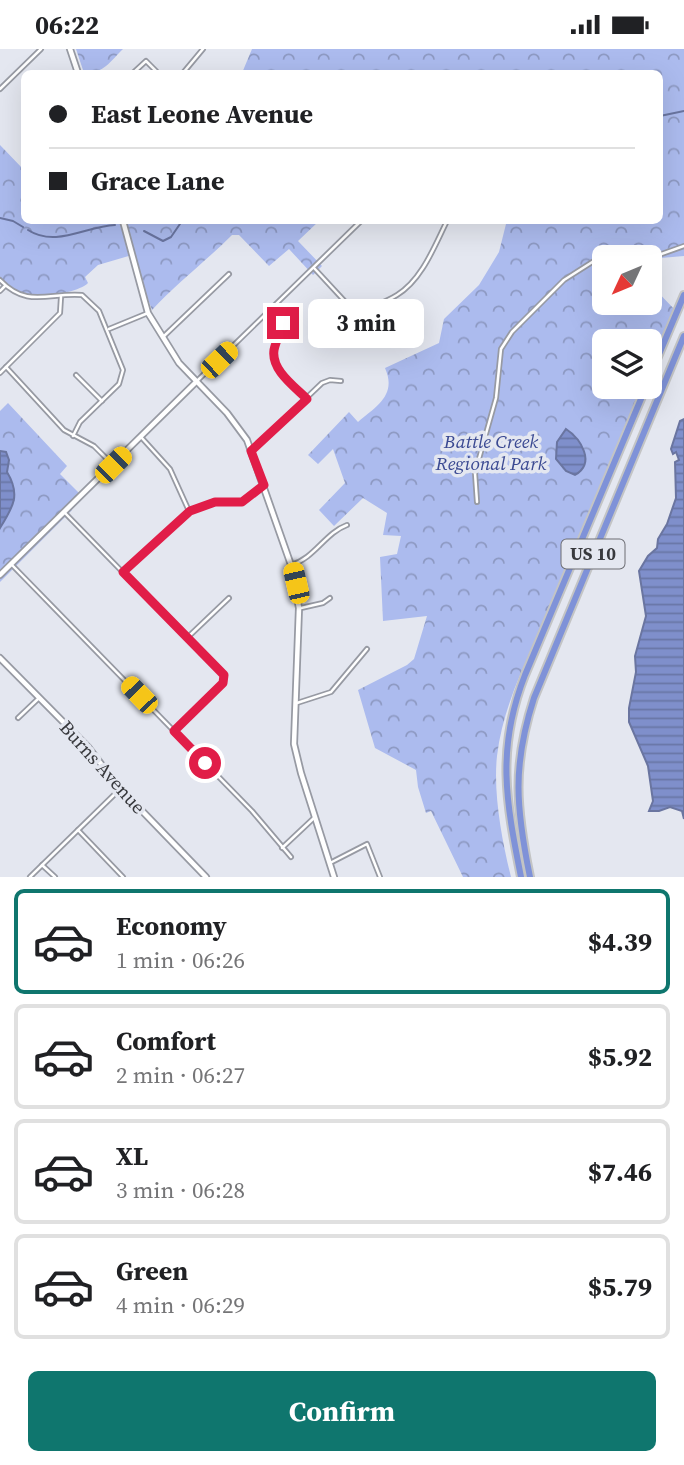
<!DOCTYPE html>
<html lang="en">
<head>
<meta charset="utf-8">
<style>
	body { margin:0; font-family:"Source Serif 4",serif; background:#f2f2f2; color:#202124; height:100vh; display:flex; flex-direction:column; font-size:26px; white-space:nowrap }
	* { box-sizing:border-box; margin:0 }
	p { font-size:23px; color:#757577 }
	.icon { flex:none; width:38px; height:38px; fill:none; stroke:currentColor; stroke-width:2; stroke-linecap:round; stroke-linejoin:round }
	.map { position:relative; height:828px; overflow:hidden }
	.details { display:flex; flex-direction:column; background:#fff; flex:1 }
	.details>* { flex:none }
	.hud { position:absolute; left:21px; top:21px; width:642px; height:154px; border-radius:10px; box-shadow:0 7px 28px #0002; display:grid; align-content:center; height:154px; padding:0 28px; background:#fff }
	.needle { width:46px; rotate:226deg }
	.controls { position:absolute; left:592px; top:196px; display:grid; gap:14px }
	.controls a { display:grid; place-items:center; width:70px; height:70px; border-radius:10px; background:#fff; box-shadow:0 7px 28px #0002; font-size:35px }
	.end { position:absolute; width:32px; height:32px; margin:-16px; border:9px solid #e11d48; background:#fff; box-shadow:0 0 0 4px #fff }
	.from { border-radius:50% }
	.bubble { position:absolute; height:49px; border-radius:10px; background:#fff; box-shadow:0 7px 28px #0002; font-size:23px; font-weight:700; line-height:49px; text-align:center }
	.car { position:absolute; width:21px; height:42px; margin:-21px -10px; border-radius:9px; box-shadow:0 0 5px 2px #0007; background:linear-gradient(#f5c518 24%,#345 0 40%,#f5c518 0 76%,#345 0 86%,#f5c518 0) }
	.hud b { display:flex; align-items:center; gap:24px; height:66px; font-size:26px }
	.hud b+b { border-top:2px solid #e0e0e0 }
	.hud i { width:18px; height:18px; background:#202124 }
	ul { padding:12px 0 0; list-style:none }
	li { display:flex; align-items:center; gap:21px; height:105px; margin:0 14px 10px; padding:0 14px; border:4px solid #e0e0e0; border-radius:10px }
	li div { flex:1 }
	li b { display:block; font-size:26px }
	li em { font-style:normal; font-weight:700 }
	li.on { border-color:#0f766e }
	li>.icon { width:63px; height:63px; stroke-width:1.5 }
	.button { display:flex; gap:14px; margin-top:auto; padding:14px 28px }
	.button a { flex:1; height:80px; border-radius:10px; background:#0f766e; color:#fff; font-size:28px; font-weight:700; line-height:80px; text-align:center }
	.status { display:flex; justify-content:space-between; align-items:center; height:49px; padding:0 35px; background:#fff; direction:ltr }
	.status svg { height:19px; fill:currentColor }
	.map>svg:first-child { display:block }
	.park { fill:url(#park-crowns) }
	.water { fill:url(#water-rules); stroke:#6a75a0; stroke-width:2 }
	.lines { fill:none; stroke-linecap:round; stroke-linejoin:round }
	.stream { stroke:#6a75a0; stroke-width:2 }
	.street-casing { stroke:#979aa3; stroke-width:6 }
	.secondary-casing { stroke:#979aa3; stroke-width:8 }
	.highway-casing { stroke:#c3c4c5; stroke-width:10 }
	.street { stroke:#fff; stroke-width:2.5 }
	.secondary { stroke:#fff; stroke-width:4.5 }
	.highway { stroke:#7f92d8; stroke-width:6 }
	.route { stroke:#e11d48; stroke-width:9 }
	.labels { text-anchor:middle; stroke-width:7; stroke-linejoin:round; paint-order:stroke }
	.shield { fill:#e4e7f0; stroke:#6c6d73; stroke-width:2 }
	.shield-label { font-size:18px; font-weight:bold; fill:#38393d }
	.park-label { font-size:19px; font-style:italic; fill:#3a4992; stroke:#e4e7f0 }
	.street-label { font-size:19px; fill:#38393d; stroke:#e4e7f0 }
</style>
</head>
<body>
<div class="status"><b>06:22</b><svg viewBox="0 0 49 12"><path d="M0 12V9h3v3zM5 12V6h3v6zM10 12V3h3v9zM15 12V0h3v12zM26 1h20v11H26zM47 4h2v5h-2z"/></svg></div>
<div class="map">
<svg width="684" height="828" viewBox="0 0 684 828">
	<defs>
		<pattern id="park-crowns" width="20" height="18" patternUnits="userSpaceOnUse" patternTransform="scale(1.75)"><rect width="20" height="18" fill="#acbbee"/><path d="M2 6a3 3 0 1 1 6 0M12 15a3 3 0 1 1 6 0" fill="none" stroke="#8d99c2"/></pattern>
		<pattern id="water-rules" width="6" height="5" patternUnits="userSpaceOnUse" patternTransform="scale(1.75)"><rect width="6" height="5" fill="#7f8fcb"/><path d="M0 2.5h6" fill="none" stroke="#6976a6"/></pattern>
	</defs>
	<rect width="100%" height="100%" fill="#e4e7f0"/>
	<g class="park">
		<path d="M76,0H123C110,13 103,25 84,24Z"/>
		<path d="M252,0H684V207L649,210V208H604V254H649V234L678,264L649,334V292H604V338H648C622,398 598,459 571,519C544,579 505,640 497,707C493,744 502,792 511,828H463L431,762L426,764L418,738L416,721L375,699L358,641L407,616L414,610L427,567L383,572L380,508L397,505L401,487L383,486L387,464L363,449L334,477L319,461L345,434L333,400L318,415L308,406L349,363L358,373C377,357 397,346 385,319L439,294L444,270L479,236L499,203L506,175L503,172H660V24H242Z"/>
		<path d="M0,96L24,121V172H319L298,192L322,217L313,226L289,200L269,217L239,186H232C206,212 177,234 152,261L132,206L98,216L85,228L88,234C76,246 26,251 12,241C7,238 4,232 0,228Z"/>
		<polygon points="8,354 67,417 60,425 81,446 69,458 72,461 0,533 0,362"/>
	</g>
	<g class="water">
		<polygon points="684,370 684,770 682,762 670,758 659,762 649,762 653,752 648,717 629,673 629,659 636,623 635,607 646,567 639,522 648,507 657,499 658,490 667,475 676,449 675,413 679,411 676,403 673,405 671,400 680,372"/>
		<path d="M566,380C581,390 596,414 575,426L566,422L556,410L557,393Z"/>
		<path d="M0,402L6,403L9,411L7,423C21,446 13,458 0,479Z"/>
	</g>
	<g class="lines">
		<g class="stream">
			<polyline points="660,67 684,62"/>
			<polyline points="0,169 13,172 23,178"/>
			<path d="M28,181C56,199 86,177 115,176"/>
			<polyline points="144,182 163,192 171,188 182,172"/>
		</g>
		<g class="street-casing">
			<g id="street">
				<polyline points="133,24 146,12 158,24"/>
				<polyline points="183,24 203,0"/>
				<polyline points="0,40 41,0"/>
				<path d="M314,219L351,259L361,263C373,257 386,253 397,246C422,231 435,196 447,172"/>
				<path d="M0,231C28,260 49,243 82,246L99,262L123,321L119,335L80,373L73,387"/>
				<polyline points="0,242 5,237"/>
				<polyline points="274,259 283,271 275,298 275,312 281,324 307,350"/>
				<polyline points="109,280 148,264"/>
				<polyline points="163,288 229,225"/>
				<polyline points="6,318 64,381 94,397 113,416"/>
				<polyline points="0,324 60,264 61,248"/>
				<polyline points="76,326 102,352"/>
				<polyline points="198,331 361,172"/>
				<polyline points="141,388 170,420 189,462"/>
				<polyline points="251,402 322,334 330,331 341,332"/>
				<polyline points="477,453 475,424 496,349 501,300 512,283 564,231 608,203 622,199 656,207 684,197"/>
				<polyline points="64,463 224,627 223,633 174,682"/>
				<polyline points="11,515 252,762 291,808"/>
				<path d="M291,516C315,509 325,484 347,476"/>
				<polyline points="124,523 189,462 215,453 242,453 264,436"/>
				<polyline points="301,559 323,554 330,549"/>
				<polyline points="187,589 229,549"/>
				<polyline points="297,654 331,643 367,600"/>
				<polyline points="18,669 39,649"/>
				<polyline points="78,781 123,828"/>
				<polyline points="282,799 315,768"/>
				<polyline points="330,814 367,795 380,828"/>
				<polyline points="42,816 55,828"/>
				<polyline points="30,828 120,740"/>
			</g>
		</g>
		<g class="secondary-casing">
			<g id="secondary">
				<polyline points="70,0 78,24"/>
				<polyline points="123,172 148,264 179,314 227,364 247,391 291,516 299,559 294,695 301,724 334,828"/>
				<polyline points="0,526 196,333"/>
				<polyline points="0,609 88,698 118,737 206,828"/>
			</g>
		</g>
		<g class="highway-casing">
			<g id="highway">
				<polyline points="649,329 684,246"/>
				<path d="M521,828C506,752 496,700 525,626L646,338"/>
				<path d="M530,828C516,759 512,717 534,649L684,287"/>
			</g>
		</g>
		<use href="#street" class="street"/>
		<use href="#secondary" class="secondary"/>
		<use href="#highway" class="highway"/>
	</g>
	<g class="lines">
		<path class="route" d="M205,714L174,682L223,634L224,626L123,523L190,462L215,453H242L264,436L251,402L307,350C294,337 271,321 274,301C276,291 281,283 283,274"/>
	</g>
	<g class="labels">
		<rect class="shield" x="561.5" y="490.5" width="63" height="29" rx="5"/>
		<g class="shield-label">
			<text x="593" y="511">US 10</text>
		</g>
		<g class="park-label">
			<text x="491" y="399">Battle Creek<tspan x="491" dy="22">Regional Park</tspan></text>
		</g>
		<g class="street-label">
			<text transform="translate(103 718) rotate(48)" y="7">Burns Avenue</text>
		</g>
	</g>
</svg>
<div class="controls">
<a><svg class="needle" viewBox="-14 -14 28 28"><path d="M0-13l5 13h-10z" fill="#e53935"/><path d="M0 13l5-13h-10z" fill="#757577"/></svg></a>
<a><svg class="icon" aria-label="layers" viewBox="0 0 24 24"><path d="M12 4l9 5-9 5-9-5zM3 14l9 5 9-5"/></svg></a>
</div>
<i class="end from" style="left:205px;top:714px"></i>
<i class="end" style="left:283px;top:274px"></i>
<div class="bubble" style="left:308px;top:250px;width:116px">3 min</div>
<i class="car" style="left:219px;top:311px;rotate:46deg"></i>
<i class="car" style="left:113px;top:416px;rotate:45deg"></i>
<i class="car" style="left:296px;top:534px;rotate:347deg"></i>
<i class="car" style="left:139px;top:646px;rotate:316deg"></i>
<div class="hud">
<b><i class="from"></i>East Leone Avenue</b>
<b><i></i>Grace Lane</b>
</div>
</div>
<section class="details">
<ul>
<li class="on"><svg class="icon" aria-label="car" viewBox="0 0 24 24"><path d="M5 17H2v-5l4-1 3-4h7l3 4 3 1v5h-3M9 17h6M6 11h13"/><circle cx="7" cy="17" r="2"/><circle cx="17" cy="17" r="2"/></svg><div><b>Economy</b><p>1 min · 06:26</p></div><em>$4.39</em></li>
<li><svg class="icon" aria-label="car" viewBox="0 0 24 24"><path d="M5 17H2v-5l4-1 3-4h7l3 4 3 1v5h-3M9 17h6M6 11h13"/><circle cx="7" cy="17" r="2"/><circle cx="17" cy="17" r="2"/></svg><div><b>Comfort</b><p>2 min · 06:27</p></div><em>$5.92</em></li>
<li><svg class="icon" aria-label="car" viewBox="0 0 24 24"><path d="M5 17H2v-5l4-1 3-4h7l3 4 3 1v5h-3M9 17h6M6 11h13"/><circle cx="7" cy="17" r="2"/><circle cx="17" cy="17" r="2"/></svg><div><b>XL</b><p>3 min · 06:28</p></div><em>$7.46</em></li>
<li><svg class="icon" aria-label="car" viewBox="0 0 24 24"><path d="M5 17H2v-5l4-1 3-4h7l3 4 3 1v5h-3M9 17h6M6 11h13"/><circle cx="7" cy="17" r="2"/><circle cx="17" cy="17" r="2"/></svg><div><b>Green</b><p>4 min · 06:29</p></div><em>$5.79</em></li>
</ul>
<div class="button"><a>Confirm</a></div>
</section>
</body>
</html>
